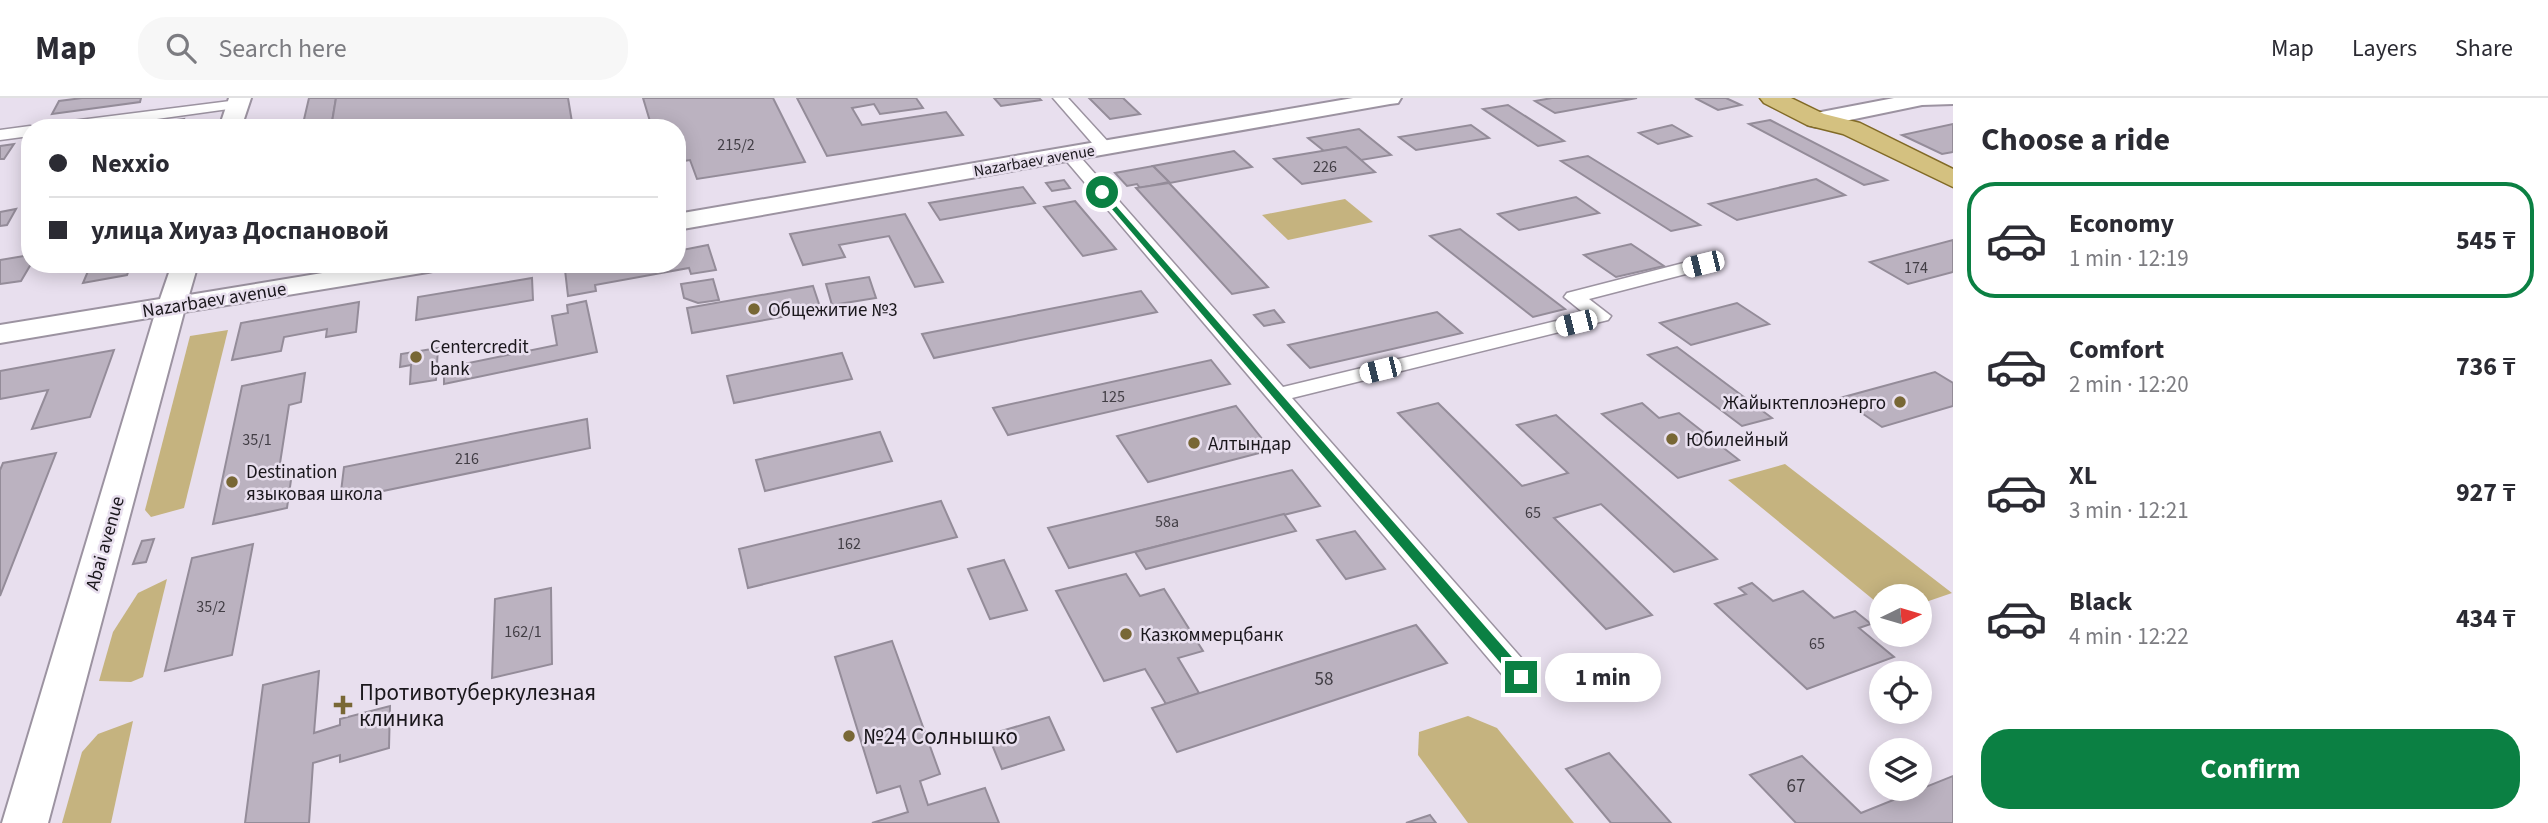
<!DOCTYPE html>
<html lang="en">
<head>
<meta charset="utf-8">
<style>
	body { margin:0; font-family:"Source Sans 3",sans-serif; background:#f7f7f7; color:#2b2b33; height:100vh; display:flex; flex-direction:column; font-size:26px; white-space:nowrap }
	* { box-sizing:border-box; margin:0 }
	p { font-size:23px; color:#7c7c81 }
	.icon { flex:none; width:38px; height:38px; fill:none; stroke:currentColor; stroke-width:2; stroke-linecap:round; stroke-linejoin:round }
	.map { position:relative; flex:1; overflow:hidden }
	.sheet { display:flex; flex-direction:column; background:#fff; width:595px }
	.sheet>* { flex:none }
	.top-card { position:absolute; left:21px; top:21px; width:665px; height:154px; border-radius:28px; box-shadow:0 4px 18px #0003; display:grid; align-content:center; height:154px; padding:0 28px; background:#fff }
	.needle { width:46px; rotate:85deg }
	.buttons { position:absolute; left:1869px; top:486px; display:grid; gap:14px }
	.buttons a { display:grid; place-items:center; width:63px; height:63px; border-radius:50%; background:#fff; box-shadow:0 4px 18px #0003; font-size:35px }
	.end { position:absolute; width:32px; height:32px; margin:-16px; border:9px solid #0b8043; background:#fff; box-shadow:0 0 0 4px #fff }
	.from { border-radius:50% }
	.bubble { position:absolute; height:49px; border-radius:24px; background:#fff; box-shadow:0 4px 18px #0003; font-size:23px; font-weight:700; line-height:49px; text-align:center }
	.car { position:absolute; width:21px; height:42px; margin:-21px -10px; border-radius:9px; box-shadow:0 0 5px 2px #0007; background:linear-gradient(#fff 24%,#345 0 40%,#fff 0 76%,#345 0 86%,#fff 0) }
	.top-card b { display:flex; align-items:center; gap:24px; height:66px; font-size:26px }
	.top-card b+b { border-top:2px solid #e1e1e2 }
	.top-card i { width:18px; height:18px; background:#2b2b33 }
	ul { padding:0; list-style:none }
	li { display:flex; align-items:center; gap:21px; height:116px; margin:0 14px 10px; padding:0 14px; border:4px solid transparent; border-radius:28px }
	li div { flex:1 }
	li b { display:block; font-size:26px }
	li em { font-style:normal; font-weight:700 }
	li.selected { border-color:#0b8043 }
	li>.icon { width:63px; height:63px; stroke-width:1.5 }
	h2 { padding:0 28px; font-size:32px; line-height:84px }
	.cta { display:flex; gap:14px; margin-top:auto; padding:14px 28px }
	.cta a { flex:1; height:80px; border-radius:28px; background:#0b8043; color:#fff; font-size:28px; font-weight:700; line-height:80px; text-align:center }
	header { display:flex; align-items:center; gap:42px; box-sizing:border-box; height:98px; padding:0 35px; background:#fff; border-bottom:2px solid #e1e1e2 }
	header strong { font-size:33px }
	nav { display:flex; gap:38px; margin-inline-start:auto; font-size:24px }
	.search { width:490px; height:63px; background:#f7f7f7; display:flex; align-items:center; gap:18px; box-sizing:border-box; padding:0 24px; border-radius:28px; color:#7c7c81; font-size:26px }
	main { display:flex; flex:1; min-height:0 }
	.map>svg:first-child { display:block }
	.green { fill:#c5b37f }
	.building { fill:#bbb2c0; stroke:#948c99; stroke-width:2 }
	.lines { fill:none; stroke-linecap:round; stroke-linejoin:round }
	.street-casing { stroke:#9c93a1; stroke-width:3 }
	.secondary-casing { stroke:#9c93a1; stroke-width:4 }
	.primary-casing { stroke:#816a26; stroke-width:3 }
	.street { fill:#fff; fill-rule:evenodd }
	.secondary { fill:#fff; fill-rule:evenodd }
	.primary { fill:#d4c180; fill-rule:evenodd }
	.route { fill:#0b8043 }
	.poi-dot { fill:#786735; stroke:#e8dfee; stroke-width:2.5 }
	.labels { text-anchor:middle; stroke-width:5; stroke-linejoin:round; paint-order:stroke }
	.number-label { font-size:16px; fill:#423e45 }
	.far-street-label { font-size:16px; fill:#1a171c; stroke:#e8dfee }
	.street-label { font-size:19px; fill:#1a171c; stroke:#e8dfee }
	.poi-label { font-size:19px; fill:#1a171c; stroke:#e8dfee; text-anchor:start }
	.near-number-label { font-size:19px; fill:#423e45 }
	.near-poi-label { font-size:23px; fill:#1a171c; stroke:#e8dfee; text-anchor:start }
</style>
</head>
<body>
<header>
<strong>Map</strong>
<div class="search"><svg class="icon" aria-label="search" viewBox="0 0 24 24"><circle cx="10" cy="10" r="6"/><path d="M15 15l6 6"/></svg>Search here</div>
<nav><a>Map</a><a>Layers</a><a>Share</a></nav>
</header>
<main>
<div class="map">
<svg width="1953" height="725" viewBox="0 0 1953 725">
	<rect width="100%" height="100%" fill="#e8dfee"/>
	<g class="green">
		<polygon points="1345,101 1373,124 1288,142 1262,117"/>
		<polygon points="228,232 184,410 151,419 145,412 190,238"/>
		<polygon points="1785,366 1952,495 1920,506 1920,499 1881,499 1881,508 1728,382"/>
		<polygon points="167,481 143,579 131,584 99,583 113,534 138,495"/>
		<polygon points="1468,618 1497,630 1574,725 1468,725 1418,657 1419,634"/>
		<polygon points="133,623 111,725 62,725 82,654 98,636"/>
	</g>
	<g class="building">
		<polygon points="82,0 141,0 140,4 52,16 59,3"/>
		<polygon points="309,0 336,0 331,30 302,30"/>
		<polygon points="336,0 568,0 573,30 331,30"/>
		<polygon points="643,0 773,0 805,64 697,81 690,62 677,64 677,30 652,30"/>
		<polygon points="797,0 916,0 923,10 880,16 874,6 852,10 862,27 946,14 963,37 827,58"/>
		<polygon points="994,0 1039,0 1041,2 1001,8"/>
		<polygon points="1089,0 1123,0 1140,16 1110,21"/>
		<polygon points="1552,0 1637,0 1555,15 1535,3"/>
		<polygon points="1695,0 1726,0 1741,7 1718,12"/>
		<polygon points="1508,7 1564,43 1538,48 1483,11"/>
		<polygon points="184,21 181,30 121,30"/>
		<polygon points="1770,22 1887,82 1864,87 1749,26"/>
		<polygon points="1953,26 1953,54 1942,56 1902,37"/>
		<polygon points="1471,27 1489,40 1416,52 1399,39"/>
		<polygon points="1672,27 1691,38 1658,46 1639,35"/>
		<polygon points="1359,31 1391,57 1361,62 1346,49 1324,53 1308,40"/>
		<polygon points="14,46 4,61 0,61 0,48"/>
		<polygon points="1346,49 1375,74 1302,86 1274,61"/>
		<polygon points="1234,53 1252,69 1170,85 1153,68"/>
		<polygon points="1588,58 1700,127 1671,133 1561,63"/>
		<polygon points="1153,68 1169,84 1140,90 1137,86 1127,88 1115,75"/>
		<polygon points="1816,81 1845,97 1737,122 1709,106"/>
		<polygon points="1064,82 1070,90 1052,93 1046,85"/>
		<polygon points="1169,85 1268,189 1232,196 1136,90"/>
		<polygon points="1023,89 1035,105 940,122 929,105"/>
		<polygon points="1576,99 1599,115 1519,132 1498,116"/>
		<polygon points="1075,103 1116,151 1083,158 1044,109"/>
		<polygon points="16,111 7,127 0,128 0,114"/>
		<polygon points="905,116 943,184 915,189 889,138 839,147 845,159 803,167 790,136"/>
		<polygon points="1460,131 1565,211 1533,219 1430,138"/>
		<polygon points="1953,142 1953,174 1908,186 1870,164"/>
		<polygon points="1631,146 1664,168 1616,179 1584,157"/>
		<polygon points="708,147 716,172 691,176 689,170 595,187 596,193 568,198 565,172 599,166 677,166 677,153"/>
		<polygon points="30,157 31,166 21,183 0,186 0,162"/>
		<polygon points="91,166 131,166 127,177 83,185"/>
		<polygon points="869,179 876,200 832,207 826,186"/>
		<polygon points="532,180 533,202 416,222 418,199"/>
		<polygon points="713,181 719,202 698,205 684,200 681,186"/>
		<polygon points="813,188 821,212 692,235 687,210"/>
		<polygon points="1141,193 1157,214 934,260 922,236"/>
		<polygon points="586,203 597,254 444,286 444,270 557,247 552,218 568,215 567,207"/>
		<polygon points="359,204 356,234 326,239 327,231 284,239 281,253 232,262 241,225"/>
		<polygon points="1737,205 1769,226 1691,247 1660,225"/>
		<polygon points="1274,212 1284,224 1264,228 1254,217"/>
		<polygon points="1437,214 1462,235 1310,270 1288,247"/>
		<polygon points="1677,249 1772,320 1742,328 1648,257"/>
		<polygon points="438,250 436,282 410,286 411,267 400,269 401,256"/>
		<polygon points="114,252 90,319 32,331 48,292 0,301 0,273"/>
		<polygon points="842,255 852,281 734,305 727,278"/>
		<polygon points="1211,262 1230,286 1008,337 993,310"/>
		<polygon points="1935,274 1953,285 1953,308 1882,329 1840,300"/>
		<polygon points="305,275 301,304 289,307 278,378 292,375 287,410 213,426 242,288"/>
		<polygon points="1438,305 1522,388 1568,375 1517,327 1556,317 1717,461 1674,474 1601,406 1554,420 1652,517 1606,531 1398,315"/>
		<polygon points="1642,305 1659,320 1679,315 1739,362 1678,380 1602,316"/>
		<polygon points="1236,308 1271,352 1148,384 1117,338"/>
		<polygon points="587,321 590,350 340,402 344,369"/>
		<polygon points="880,334 892,363 765,393 756,362"/>
		<polygon points="56,355 0,498 0,372 3,365"/>
		<polygon points="1292,372 1320,408 1069,470 1048,430"/>
		<polygon points="941,403 957,439 748,490 739,451"/>
		<polygon points="1284,416 1296,433 1146,471 1135,454"/>
		<polygon points="1355,433 1385,471 1346,481 1317,442"/>
		<polygon points="154,441 146,464 133,466 142,443"/>
		<polygon points="253,446 232,557 165,573 192,460"/>
		<polygon points="1004,462 1027,512 990,521 968,471"/>
		<polygon points="1126,476 1140,498 1164,491 1203,553 1178,560 1199,595 1166,606 1145,571 1104,583 1056,493"/>
		<polygon points="1752,485 1773,503 1803,493 1834,520 1855,513 1871,526 1859,530 1894,559 1807,591 1715,506 1746,496 1739,490"/>
		<polygon points="551,490 552,566 492,580 495,501"/>
		<polygon points="1416,527 1447,565 1177,654 1152,610"/>
		<polygon points="892,543 940,676 920,683 928,707 985,690 999,725 872,725 908,714 900,688 877,695 835,559"/>
		<polygon points="319,573 314,635 340,627 340,621 390,608 389,650 340,664 340,657 313,665 309,725 245,725 263,587"/>
		<polygon points="1049,619 1064,652 1002,671 988,637"/>
		<polygon points="1609,655 1671,725 1611,725 1566,671"/>
		<polygon points="1802,658 1861,715 1953,678 1953,725 1796,725 1750,677"/>
		<polygon points="1430,717 1436,725 1406,725"/>
	</g>
	<g class="lines">
		<g class="street-casing">
			<g id="street">
				<polygon points="1053,0 1068,0 1111,47 1113,50 1111,53 1099,53"/>
				<polygon points="238,2 245,6 243,9 92,30 49,30 56,25"/>
				<polygon points="30,28 35,30 30,30 30,38 0,42 0,32"/>
				<polygon points="1069,51 1075,53 1283,289 1585,216 1564,199 1567,195 1703,160 1709,162 1712,166 1709,170 1589,201 1611,218 1608,222 1292,300 1531,571 1535,579 1531,587 1521,590 1511,587 1063,59 1061,56 1063,53"/>
			</g>
		</g>
		<g class="secondary-casing">
			<g id="secondary">
				<polygon points="229,0 251,0 241,30 219,30"/>
				<polygon points="1353,0 1401,0 1398,5 1390,6 677,132 677,116"/>
				<polygon points="1894,0 1953,0 1953,6 1922,7 1816,29 1808,27 1805,22 1808,17 1816,15"/>
				<polygon points="172,166 198,166 189,197 377,166 441,166 437,172 428,174 184,214 48,725 2,725 154,219 0,245 0,227 160,201"/>
			</g>
		</g>
		<g class="primary-casing">
			<polygon id="primary" points="1760,0 1791,0 1824,16 1860,25 1953,71 1953,89 1843,36 1807,27 1764,5"/>
		</g>
		<use href="#street" class="street"/>
		<use href="#secondary" class="secondary"/>
		<use href="#primary" class="primary"/>
	</g>
	<polygon class="route" points="1102,92 1526,575 1526,583 1516,583 1099,96"/>
	<g class="poi-dot">
		<circle cx="754" cy="211" r="7"/>
		<circle cx="416" cy="259" r="7"/>
		<circle cx="1900" cy="304" r="7"/>
		<circle cx="1672" cy="341" r="7"/>
		<circle cx="1194" cy="345" r="7"/>
		<circle cx="232" cy="384" r="7"/>
		<circle cx="1126" cy="536" r="7"/>
		<path d="M339.5 596.5h7v7h7v7h-7v7h-7v-7h-7v-7h7z"/>
		<circle cx="849" cy="638" r="7"/>
	</g>
	<g class="labels">
		<g class="number-label">
			<text x="736" y="52">215/2</text>
			<text x="1325" y="74">226</text>
			<text x="1916" y="175">174</text>
			<text x="1113" y="304">125</text>
			<text x="257" y="347">35/1</text>
			<text x="467" y="366">216</text>
			<text x="1533" y="420">65</text>
			<text x="1167" y="429">58а</text>
			<text x="849" y="451">162</text>
			<text x="211" y="514">35/2</text>
			<text x="523" y="539">162/1</text>
			<text x="1817" y="551">65</text>
		</g>
		<g class="far-street-label">
			<text transform="translate(1034 62) rotate(-10)" y="6">Nazarbaev avenue</text>
		</g>
		<g class="street-label">
			<text transform="translate(214 201) rotate(-9)" y="7">Nazarbaev avenue</text>
			<text transform="translate(104 445) rotate(-74)" y="7">Abai avenue</text>
		</g>
		<g class="poi-label">
			<text x="768" y="218">Общежитие №3</text>
			<text x="430" y="255">Centercredit<tspan x="430" dy="22">bank</tspan></text>
			<text x="1886" y="311" text-anchor="end">Жайыктеплоэнерго</text>
			<text x="1686" y="348">Юбилейный</text>
			<text x="1208" y="352">Алтындар</text>
			<text x="246" y="380">Destination<tspan x="246" dy="22">языковая школа</tspan></text>
			<text x="1140" y="543">Казкоммерцбанк</text>
		</g>
		<g class="near-number-label">
			<text x="1324" y="587">58</text>
			<text x="1796" y="694">67</text>
		</g>
		<g class="near-poi-label">
			<text x="359" y="602">Противотуберкулезная<tspan x="359" dy="26">клиника</tspan></text>
			<text x="863" y="646">№24 Солнышко</text>
		</g>
	</g>
</svg>
<div class="buttons">
<a><svg class="needle" viewBox="-14 -14 28 28"><path d="M0-13l5 13h-10z" fill="#e53935"/><path d="M0 13l5-13h-10z" fill="#7c7c81"/></svg></a>
<a><svg class="icon" aria-label="locate" viewBox="0 0 24 24"><circle cx="12" cy="12" r="6"/><path d="M12 2v4M12 18v4M2 12h4M18 12h4"/></svg></a>
<a><svg class="icon" aria-label="layers" viewBox="0 0 24 24"><path d="M12 4l9 5-9 5-9-5zM3 14l9 5 9-5"/></svg></a>
</div>
<i class="end from" style="left:1102px;top:94px"></i>
<i class="end" style="left:1521px;top:579px"></i>
<div class="bubble" style="left:1545px;top:555px;width:116px">1 min</div>
<i class="car" style="left:1703px;top:166px;rotate:256deg"></i>
<i class="car" style="left:1576px;top:225px;rotate:256deg"></i>
<i class="car" style="left:1380px;top:272px;rotate:256deg"></i>
<div class="top-card">
<b><i class="from"></i>Nexxio</b>
<b><i></i>улица Хиуаз Доспановой</b>
</div>
</div>
<section class="sheet">
<h2>Choose a ride</h2>
<ul>
<li class="selected"><svg class="icon" aria-label="car" viewBox="0 0 24 24"><path d="M5 17H2v-5l4-1 3-4h7l3 4 3 1v5h-3M9 17h6M6 11h13"/><circle cx="7" cy="17" r="2"/><circle cx="17" cy="17" r="2"/></svg><div><b>Economy</b><p>1 min · 12:19</p></div><em>545 ₸</em></li>
<li><svg class="icon" aria-label="car" viewBox="0 0 24 24"><path d="M5 17H2v-5l4-1 3-4h7l3 4 3 1v5h-3M9 17h6M6 11h13"/><circle cx="7" cy="17" r="2"/><circle cx="17" cy="17" r="2"/></svg><div><b>Comfort</b><p>2 min · 12:20</p></div><em>736 ₸</em></li>
<li><svg class="icon" aria-label="car" viewBox="0 0 24 24"><path d="M5 17H2v-5l4-1 3-4h7l3 4 3 1v5h-3M9 17h6M6 11h13"/><circle cx="7" cy="17" r="2"/><circle cx="17" cy="17" r="2"/></svg><div><b>XL</b><p>3 min · 12:21</p></div><em>927 ₸</em></li>
<li><svg class="icon" aria-label="car" viewBox="0 0 24 24"><path d="M5 17H2v-5l4-1 3-4h7l3 4 3 1v5h-3M9 17h6M6 11h13"/><circle cx="7" cy="17" r="2"/><circle cx="17" cy="17" r="2"/></svg><div><b>Black</b><p>4 min · 12:22</p></div><em>434 ₸</em></li>
</ul>
<div class="cta"><a>Confirm</a></div>
</section>
</main>
</body>
</html>
